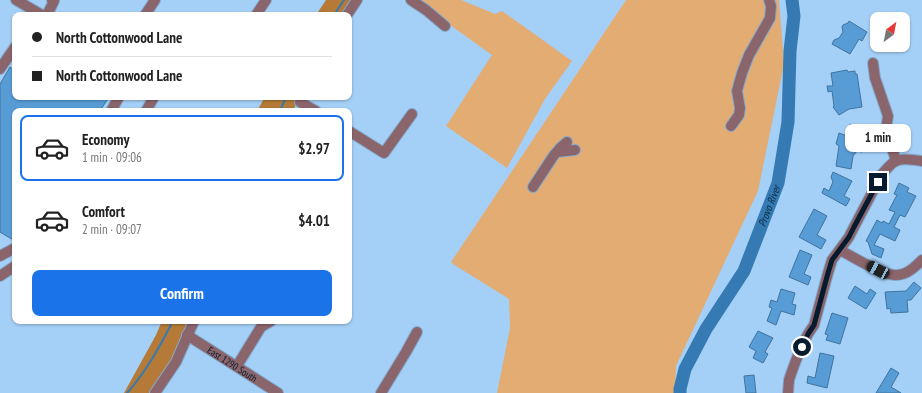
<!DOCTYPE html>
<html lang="en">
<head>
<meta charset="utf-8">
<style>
	body { margin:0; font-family:"PT Sans Narrow",sans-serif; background:#f2f2f2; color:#222; height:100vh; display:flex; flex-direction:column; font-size:15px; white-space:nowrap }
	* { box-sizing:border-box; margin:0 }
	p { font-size:13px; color:#767676 }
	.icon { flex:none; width:22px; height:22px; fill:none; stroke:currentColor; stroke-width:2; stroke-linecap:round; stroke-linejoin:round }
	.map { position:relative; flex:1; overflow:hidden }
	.drawer { position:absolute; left:12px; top:108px; width:340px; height:216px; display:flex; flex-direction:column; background:#fff; border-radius:8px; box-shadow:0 1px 3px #0004 }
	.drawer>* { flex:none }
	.guide { position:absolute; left:12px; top:12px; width:340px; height:88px; border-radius:8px; box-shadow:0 1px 3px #0004; display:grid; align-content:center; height:88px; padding:0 20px; background:#fff }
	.needle { width:26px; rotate:32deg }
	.buttons { position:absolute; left:870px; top:12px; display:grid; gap:8px }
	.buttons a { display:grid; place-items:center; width:40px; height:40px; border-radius:8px; background:#fff; box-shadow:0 1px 3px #0004; font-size:20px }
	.end { position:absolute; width:18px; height:18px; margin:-9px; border:5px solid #061b2d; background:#fff; box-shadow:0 0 0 2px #fff }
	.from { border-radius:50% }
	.bubble { position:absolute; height:28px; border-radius:8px; background:#fff; box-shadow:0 1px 3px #0004; font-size:13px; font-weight:800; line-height:28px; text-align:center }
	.car { position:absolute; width:12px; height:24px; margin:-12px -6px; border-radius:5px; box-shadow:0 0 3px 1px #0007; background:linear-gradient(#222 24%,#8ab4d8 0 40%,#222 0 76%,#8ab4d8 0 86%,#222 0) }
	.guide b { display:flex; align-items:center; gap:14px; height:38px; font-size:15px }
	.guide b+b { border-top:1px solid #e0e0e0 }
	.guide i { width:10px; height:10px; background:#222 }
	ul { padding:7px 0 0; list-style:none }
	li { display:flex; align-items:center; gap:12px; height:66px; margin:0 8px 6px; padding:0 12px; border:2px solid transparent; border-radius:8px }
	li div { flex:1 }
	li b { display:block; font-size:15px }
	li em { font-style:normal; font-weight:800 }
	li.selected { border-color:#1a73e8 }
	li>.icon { width:36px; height:36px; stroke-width:1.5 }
	.cta { display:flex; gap:8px; margin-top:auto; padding:8px 20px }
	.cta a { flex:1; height:46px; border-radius:8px; background:#1a73e8; color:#fff; font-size:16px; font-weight:800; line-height:46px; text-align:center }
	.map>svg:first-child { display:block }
	.green { fill:#e3ac73 }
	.forest { fill:#b57a37 }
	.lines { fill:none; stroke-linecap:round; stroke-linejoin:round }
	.stream { stroke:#357ab2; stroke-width:2 }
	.river { stroke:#357ab2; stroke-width:13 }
	.building { fill:#589cd6; stroke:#3f74a0 }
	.minor-casing { stroke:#84abcf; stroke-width:12 }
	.minor { stroke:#8b656c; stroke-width:10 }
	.route { stroke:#061b2d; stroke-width:5 }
	.labels { text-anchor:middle; stroke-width:3; stroke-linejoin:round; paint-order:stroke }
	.street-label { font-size:10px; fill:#061b2d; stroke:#ddedfc }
	.water-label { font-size:11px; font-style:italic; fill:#0f2c44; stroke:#ddedfc }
</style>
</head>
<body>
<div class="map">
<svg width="922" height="393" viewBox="0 0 922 393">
	<rect width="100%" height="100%" fill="#a4cff7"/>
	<g class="green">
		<polygon points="415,0 461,0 495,14 502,11 572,61 545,99 507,168 446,126 492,55"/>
		<polygon points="626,0 779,0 784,64 758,191 676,366 675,393 497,393 510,328 509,299 453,264 451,262"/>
	</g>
	<g class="forest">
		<polygon points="326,0 353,0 343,15 316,15"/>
		<polygon points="265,97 299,97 293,111 257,111"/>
		<polygon points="162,321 191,321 175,356 149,393 124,393 156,335"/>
	</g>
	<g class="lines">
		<g class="stream">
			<polyline points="334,15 344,0"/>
			<polyline points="280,111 286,97"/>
			<path d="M127,393C146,372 160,346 173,321"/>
		</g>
		<path class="river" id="s1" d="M680,393V389L685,369L706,329L744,271L778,183L788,122L790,51L794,16L792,0"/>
	</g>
	<g class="building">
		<polygon points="849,21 867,32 862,41 859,39 850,54 832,44 834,40 839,38 843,32 842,27 843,25 848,23"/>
		<polygon points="10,67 15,71 15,97 109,97 100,111 15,111 15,241 0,232 0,84"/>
		<polygon points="847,70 848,72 855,71 855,74 857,74 862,107 849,109 839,115 833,107 834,106 832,91 828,92 827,86 833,86 831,73"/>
		<polygon points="850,124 864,129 864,131 866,131 864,137 866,138 862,152 857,151 853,156 851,169 836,166 839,146 836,144 839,133 847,136"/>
		<polygon points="833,172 852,181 844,196 850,199 846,206 822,193 824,188 829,191 833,182 831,177"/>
		<polygon points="899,183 909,188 907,192 916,196 905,217 900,215 894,227 900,230 895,241 880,234 874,245 884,249 881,258 872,254 868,242 866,241 877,220 882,223 883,221 889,224 895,212 889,210 897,195 894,194"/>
		<polygon points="814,209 827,216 817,235 826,240 821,249 799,237"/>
		<polygon points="800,250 812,255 804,274 811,277 808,285 789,277"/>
		<polygon points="914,282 921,288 911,300 907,300 908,312 891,313 890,308 887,309 885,292 906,291"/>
		<polygon points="855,286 867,294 870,289 876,293 866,309 848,298"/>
		<polygon points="781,289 795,293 792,304 796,305 794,315 781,311 776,325 767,321 772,308 769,307 771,300 777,302"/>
		<polygon points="832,313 848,318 840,344 826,340 828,335 825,334"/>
		<polygon points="758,331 773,338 765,352 768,354 763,363 753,358 756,351 749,347"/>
		<polygon points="820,353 834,356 827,388 807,383 808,376 815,378"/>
		<polygon points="891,368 899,373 891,387 901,393 876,393"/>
		<polygon points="754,375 756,393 746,393 744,376"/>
	</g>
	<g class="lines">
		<g class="minor-casing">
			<g id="minor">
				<polyline points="16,0 42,15"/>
				<polyline points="411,0 426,10 445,26"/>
				<polyline points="47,15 54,1 52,0"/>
				<polyline points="145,15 155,0"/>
				<polyline points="256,15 266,0"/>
				<polyline points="347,15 357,0"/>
				<polyline points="873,63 875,78 888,116 886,129 896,161"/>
				<polyline points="0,69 15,47"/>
				<polyline points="300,102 316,111"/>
				<polyline points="111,111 119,97"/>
				<polyline points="146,111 154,97"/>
				<polyline points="731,126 739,115 740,108 737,91 740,80 742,73 749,55 770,18 771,6 769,0"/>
				<polyline points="349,131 384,153 412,114"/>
				<polyline points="557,152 560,148 567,142"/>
				<polyline points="533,187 554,155 557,152 575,150"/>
				<path d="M840,250C851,256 884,276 896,275C907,275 915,267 922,260"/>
				<polyline points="0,256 15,248"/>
				<polyline points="0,276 15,266"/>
				<path id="s2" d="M187,335L278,393"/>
				<polyline points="237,366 261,327 271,321"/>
				<polyline points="155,393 176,362 194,321"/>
				<polyline points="381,393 406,352 417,332"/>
				<path d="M788,393L789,380L792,371L801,347L808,334L814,325L828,273L832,260L849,237L854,227L882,174C886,170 891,163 896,161C902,158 916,160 922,161"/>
			</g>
		</g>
		<use href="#minor" class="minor"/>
	</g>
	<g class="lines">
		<polyline class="route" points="802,347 808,334 814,325 828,273 832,260 849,237 854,227 878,182"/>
	</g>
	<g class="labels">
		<g class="street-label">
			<text dy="4" stroke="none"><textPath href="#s2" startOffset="54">East 1290 South</textPath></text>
		</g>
		<g class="water-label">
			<text dy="4" stroke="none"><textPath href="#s1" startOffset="209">Provo River</textPath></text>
		</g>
	</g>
</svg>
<div class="buttons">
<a><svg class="needle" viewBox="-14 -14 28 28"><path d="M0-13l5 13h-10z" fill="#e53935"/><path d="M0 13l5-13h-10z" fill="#767676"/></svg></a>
</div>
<i class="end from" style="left:802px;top:347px"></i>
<i class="end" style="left:878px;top:182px"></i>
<div class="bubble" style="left:845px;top:124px;width:66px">1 min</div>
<i class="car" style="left:878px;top:270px;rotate:298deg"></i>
<div class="guide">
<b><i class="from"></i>North Cottonwood Lane</b>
<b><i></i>North Cottonwood Lane</b>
</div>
<section class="drawer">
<ul>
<li class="selected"><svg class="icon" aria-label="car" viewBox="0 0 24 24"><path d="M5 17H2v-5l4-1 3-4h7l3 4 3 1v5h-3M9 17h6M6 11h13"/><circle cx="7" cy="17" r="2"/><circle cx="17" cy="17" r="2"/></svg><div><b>Economy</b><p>1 min · 09:06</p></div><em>$2.97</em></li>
<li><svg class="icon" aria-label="car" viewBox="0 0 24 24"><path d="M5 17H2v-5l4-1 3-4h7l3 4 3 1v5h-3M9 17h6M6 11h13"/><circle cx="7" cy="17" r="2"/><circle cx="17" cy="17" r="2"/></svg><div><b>Comfort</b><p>2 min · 09:07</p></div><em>$4.01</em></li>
</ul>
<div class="cta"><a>Confirm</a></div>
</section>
</div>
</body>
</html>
